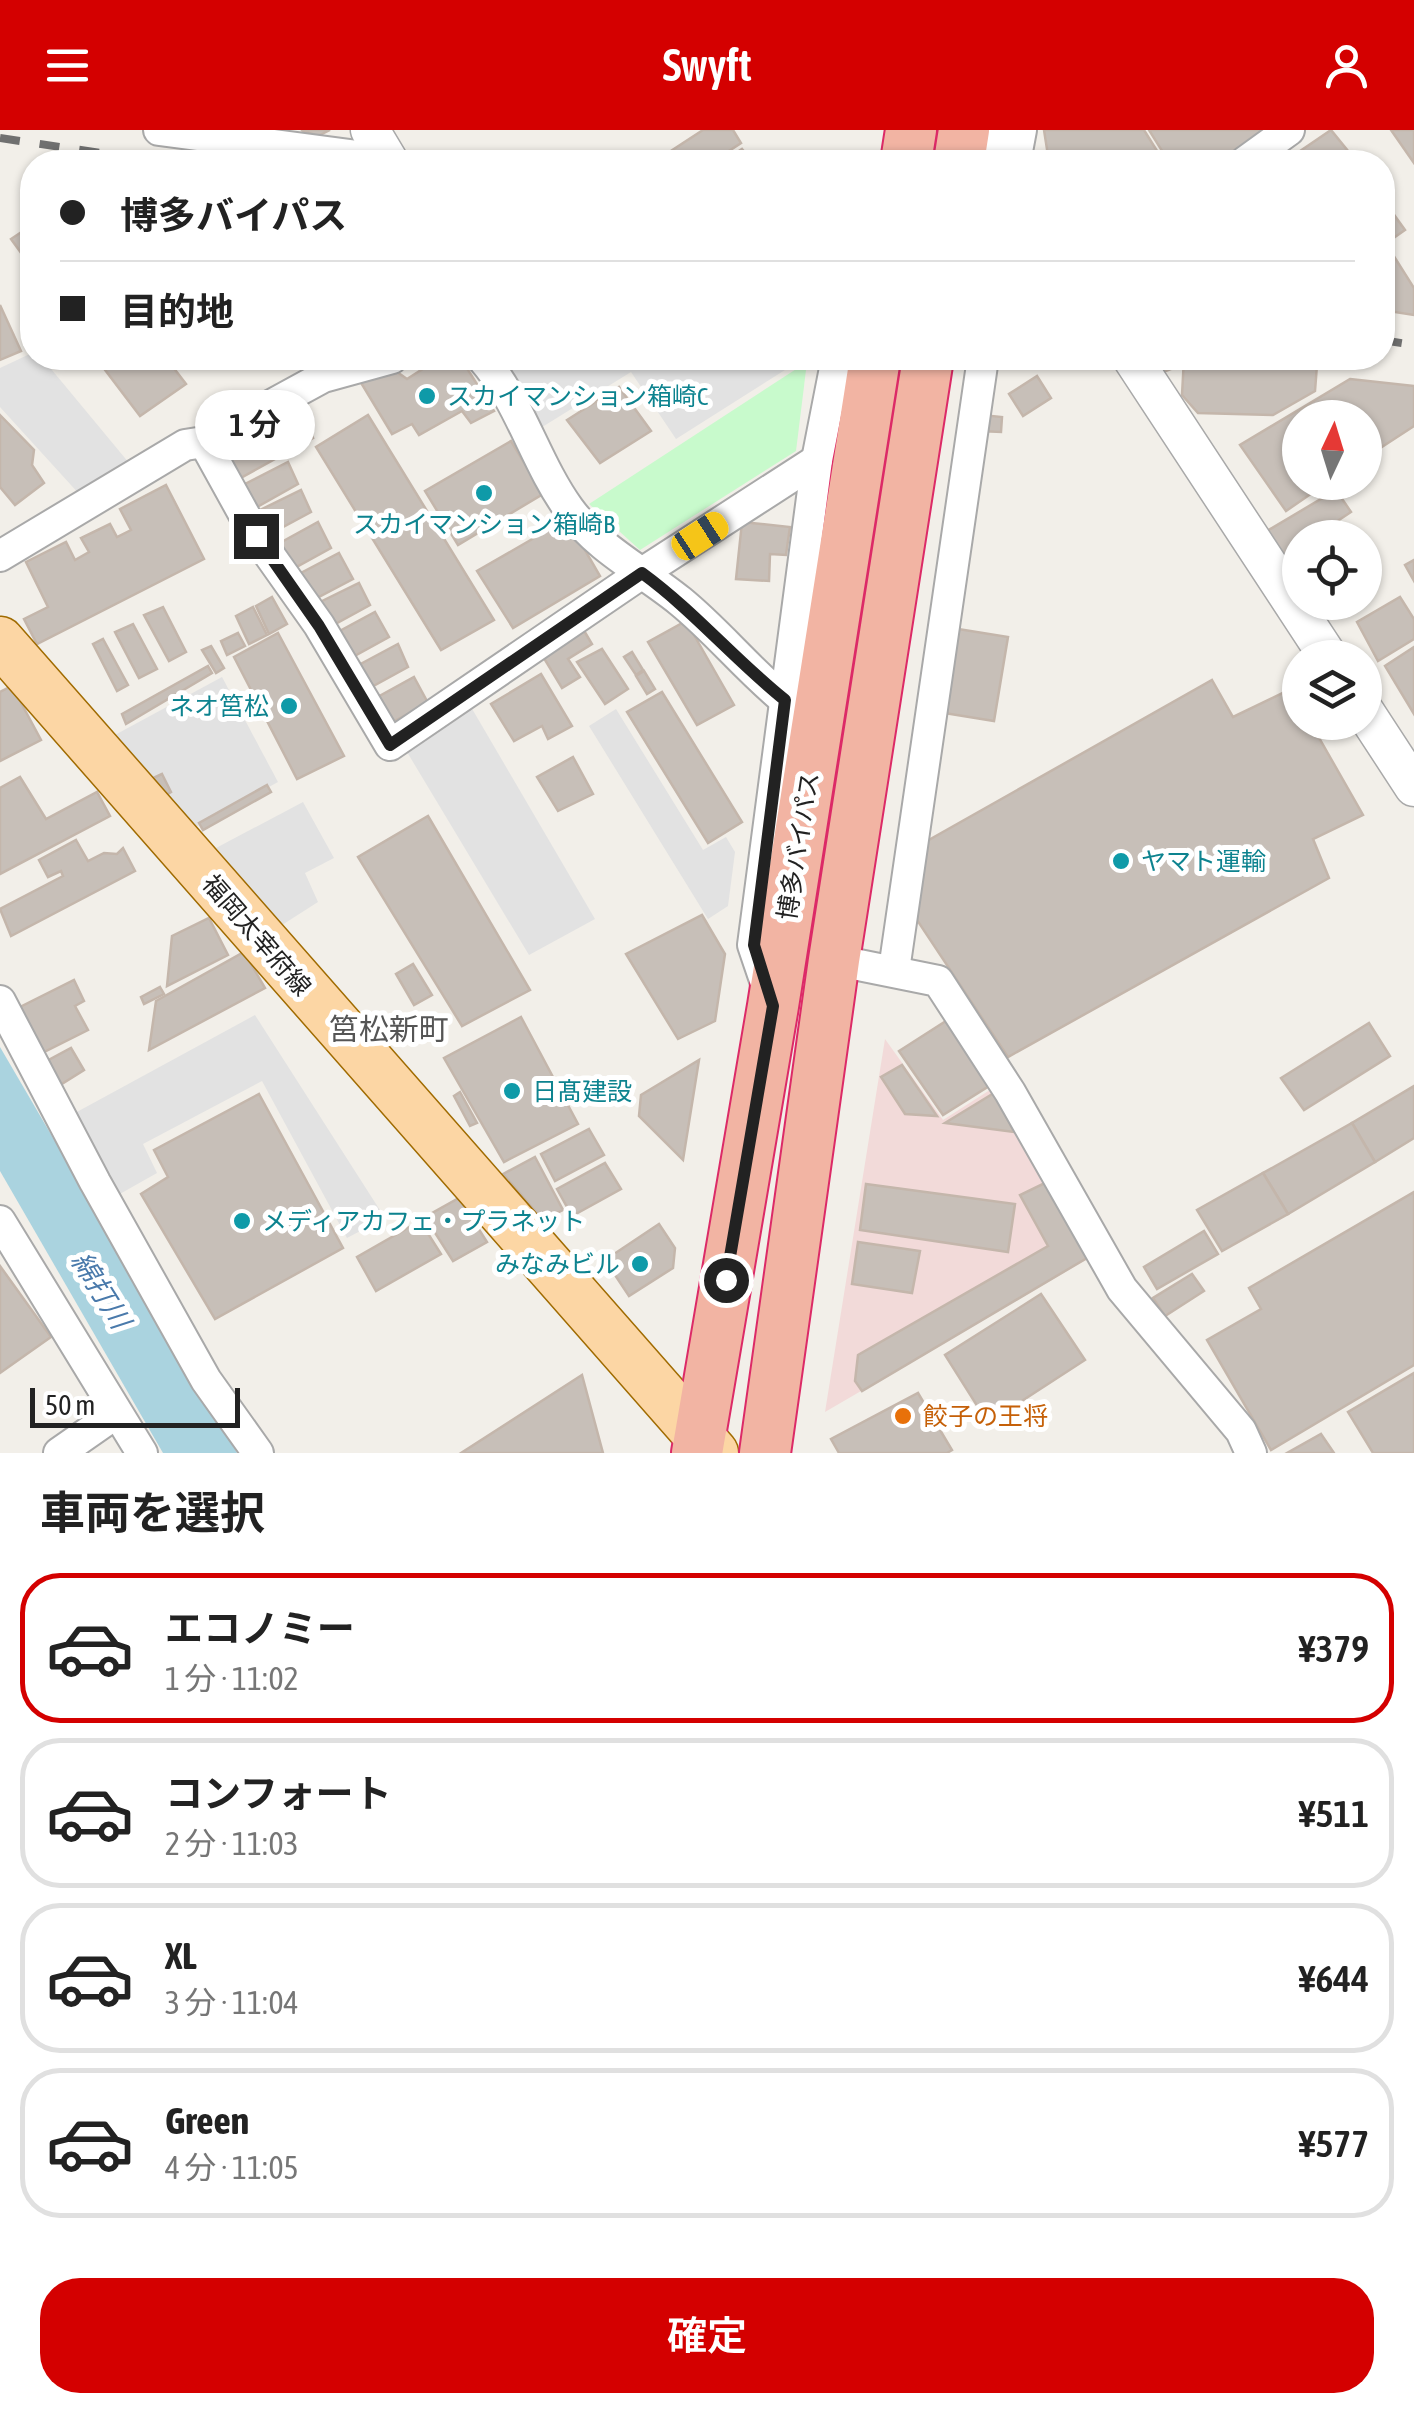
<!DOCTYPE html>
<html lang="ja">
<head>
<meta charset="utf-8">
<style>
	body { margin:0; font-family:"Asap Condensed","Noto Sans JP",sans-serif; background:#f2f2f2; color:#222; height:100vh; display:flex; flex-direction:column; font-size:38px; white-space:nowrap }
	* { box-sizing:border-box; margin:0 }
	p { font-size:32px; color:#767676 }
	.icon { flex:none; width:55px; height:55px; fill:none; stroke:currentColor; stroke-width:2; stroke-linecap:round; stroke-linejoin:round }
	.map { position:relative; height:1323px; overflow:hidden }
	.side { display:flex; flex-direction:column; background:#fff; flex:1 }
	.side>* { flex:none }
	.top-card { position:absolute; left:20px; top:20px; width:1375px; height:220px; border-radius:40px; box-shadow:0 2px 8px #0004; display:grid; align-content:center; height:220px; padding:0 40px; background:#fff }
	.needle { width:65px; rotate:4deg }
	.tools { position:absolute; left:1282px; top:270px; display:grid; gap:20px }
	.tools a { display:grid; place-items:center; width:100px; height:100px; border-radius:50%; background:#fff; box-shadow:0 2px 8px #0004; font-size:50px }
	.scale { position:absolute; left:30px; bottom:25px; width:210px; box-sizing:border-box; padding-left:10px; border:5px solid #222; border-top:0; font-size:28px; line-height:35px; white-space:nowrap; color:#222; -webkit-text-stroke:8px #fff; paint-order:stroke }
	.end { position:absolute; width:45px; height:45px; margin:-22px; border:12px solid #222; background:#fff; box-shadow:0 0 0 5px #fff }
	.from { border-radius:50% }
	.bubble { position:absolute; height:70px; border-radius:35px; background:#fff; box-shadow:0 2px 8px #0004; font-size:32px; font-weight:600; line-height:70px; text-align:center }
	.car { position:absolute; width:30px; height:60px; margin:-30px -15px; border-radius:12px; box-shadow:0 0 8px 2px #0007; background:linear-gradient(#f5c518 24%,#345 0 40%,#f5c518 0 76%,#345 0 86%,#f5c518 0) }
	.top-card b { display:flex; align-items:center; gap:35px; height:95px; font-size:38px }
	.top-card b+b { border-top:2px solid #e0e0e0 }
	.top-card i { width:25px; height:25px; background:#222 }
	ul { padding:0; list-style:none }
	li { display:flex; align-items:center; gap:30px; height:150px; margin:0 20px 15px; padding:0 20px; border:5px solid #e0e0e0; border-radius:40px }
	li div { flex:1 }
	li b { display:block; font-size:38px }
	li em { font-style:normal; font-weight:600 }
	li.current { border-color:#d40000 }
	li>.icon { width:90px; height:90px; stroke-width:1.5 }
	h2 { padding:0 40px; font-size:45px; line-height:120px }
	.button { display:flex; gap:20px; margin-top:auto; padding:20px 40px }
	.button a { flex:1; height:115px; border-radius:40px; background:#d40000; color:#fff; font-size:40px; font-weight:600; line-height:115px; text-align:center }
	header { display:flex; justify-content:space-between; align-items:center; height:130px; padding:0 40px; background:#d40000; color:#fff; font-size:45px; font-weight:600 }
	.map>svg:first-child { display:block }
	.commercial { fill:#f2dad9 }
	.park { fill:#c8facc }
	.parking { fill:#e2e2e2 }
	.water { fill:#aad3df }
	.building { fill:#c7bfb8; stroke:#c4b6ab; stroke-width:2.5 }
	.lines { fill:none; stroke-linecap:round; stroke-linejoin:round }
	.minor-casing { stroke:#a9a9a9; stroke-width:34 }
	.tertiary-casing { stroke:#a9a9a9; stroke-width:41 }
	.primary-casing { stroke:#a06b00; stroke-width:51 }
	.trunk-casing { stroke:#dc2a67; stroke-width:54 }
	.minor { stroke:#fff; stroke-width:30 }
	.tertiary { stroke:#fff; stroke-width:38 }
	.primary { stroke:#fcd6a4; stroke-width:48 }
	.trunk { stroke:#f2b4a3; stroke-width:50 }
	.rail { stroke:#707070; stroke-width:8; stroke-dasharray:20 20; stroke-linecap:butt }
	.route { stroke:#222; stroke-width:12 }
	.culture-dot { fill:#0f9aa8; stroke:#fff; stroke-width:4 }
	.food-dot { fill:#e8710a; stroke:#fff; stroke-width:4 }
	.labels { text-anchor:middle; stroke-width:10; stroke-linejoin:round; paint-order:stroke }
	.culture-label { font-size:25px; fill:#0d838f; stroke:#fff; text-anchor:start }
	.street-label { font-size:25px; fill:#222; stroke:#fff }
	.food-label { font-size:25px; fill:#c56008; stroke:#fff; text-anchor:start }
	.water-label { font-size:28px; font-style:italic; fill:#4a7aab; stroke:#fff }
	.quarter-label { font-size:30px; fill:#555; stroke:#fff }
</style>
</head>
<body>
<header><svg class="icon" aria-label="menu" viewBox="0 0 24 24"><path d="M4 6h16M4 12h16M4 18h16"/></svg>Swyft<svg class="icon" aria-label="person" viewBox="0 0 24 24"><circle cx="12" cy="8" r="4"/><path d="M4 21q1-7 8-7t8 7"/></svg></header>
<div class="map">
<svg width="1414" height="1323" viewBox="0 0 1414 1323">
	<rect width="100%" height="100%" fill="#f2efe9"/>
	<polygon class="commercial" points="885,909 943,990 993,958 1091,1127 825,1282"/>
	<polygon class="park" points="807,232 796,321 640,420 589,374"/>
	<g class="parking">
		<polygon points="32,223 32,228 42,228 134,339 81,366 0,277 0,238"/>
		<polygon points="502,228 804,228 676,309 631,242 539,299"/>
		<polygon points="222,547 278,652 194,698 113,606"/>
		<polygon points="471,577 595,789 529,825 404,617"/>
		<polygon points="616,579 703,720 726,707 735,722 728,776 708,789 589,596"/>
		<polygon points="303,672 334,728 305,743 318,772 282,795 216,718"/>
		<polygon points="255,885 385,1088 347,1108 262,951 143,1014 157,1043 118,1065 75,983"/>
	</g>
	<polygon class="water" points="0,917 237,1323 163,1323 0,1041"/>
	<g class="building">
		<polygon points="301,0 330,0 318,6"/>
		<polygon points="703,0 733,0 741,13 712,32 654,32"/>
		<polygon points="1044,0 1144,0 1164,32 1049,32"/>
		<polygon points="1149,0 1272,0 1215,32 1193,32 1189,26 1177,32 1169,32"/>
		<polygon points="1331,0 1357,32 1284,32"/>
		<polygon points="1391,0 1414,0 1414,33"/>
		<polygon points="742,19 753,32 722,32"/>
		<polygon points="802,25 844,31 844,32 801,32"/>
		<polygon points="1382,68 1405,100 1382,116"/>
		<polygon points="32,95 32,138 11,109"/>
		<polygon points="1390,120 1414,158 1414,185 1382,180 1382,125"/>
		<polygon points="0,175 21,221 0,230"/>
		<polygon points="96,228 166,228 186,254 140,286"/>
		<polygon points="1157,228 1184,228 1184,234 1166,241"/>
		<polygon points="1184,228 1317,235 1315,261 1273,285 1198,283 1182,265"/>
		<polygon points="456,229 463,232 494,281 471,293 462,281 419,305 412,294 392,304 360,251 390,237 407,249 426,237"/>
		<polygon points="1037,246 1051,268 1023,286 1009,264"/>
		<polygon points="1350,249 1414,256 1414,296 1365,328 1365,288 1300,288 1300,352 1328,352 1286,381 1240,315"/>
		<polygon points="619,257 651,301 600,333 567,290"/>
		<polygon points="293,272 313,308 237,350 222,323 253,304 249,297"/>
		<polygon points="0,285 34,320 32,335 44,353 15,375 0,357"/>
		<polygon points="368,285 494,490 441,520 316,317"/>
		<polygon points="982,285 1002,287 1001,302 980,301"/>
		<polygon points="511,311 543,364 458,415 425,361"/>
		<polygon points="288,332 298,354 257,377 245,354"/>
		<polygon points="166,355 204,429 37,514 24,489 48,477 26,432 66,412 75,430 89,422 81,408 110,394 117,407 131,400 120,379"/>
		<polygon points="301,360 311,382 270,404 258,381"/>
		<polygon points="1336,360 1351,382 1312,408 1300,408 1300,415 1283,426 1267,401"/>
		<polygon points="567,389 600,446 513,498 477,441"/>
		<polygon points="318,392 331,418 291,440 278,414"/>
		<polygon points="742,392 790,397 786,425 770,424 769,451 736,449"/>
		<polygon points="339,423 353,449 313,470 299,444"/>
		<polygon points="1414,430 1414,451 1405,435"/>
		<polygon points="359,453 370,475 328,498 316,474"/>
		<polygon points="272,467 287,494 269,504 256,476"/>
		<polygon points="1400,467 1414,489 1414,509 1378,531 1357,492"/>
		<polygon points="163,477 186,522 169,531 144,485"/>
		<polygon points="253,477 267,505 249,514 236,486"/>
		<polygon points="375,482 389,507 349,529 336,503"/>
		<polygon points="686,491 734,575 697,595 648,512"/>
		<polygon points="133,494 157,539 139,548 115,502"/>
		<polygon points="952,498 1008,507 994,591 938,582"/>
		<polygon points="583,499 592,514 568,529 580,547 562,558 542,525"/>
		<polygon points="238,503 245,516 227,525 221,511"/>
		<polygon points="278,503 344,626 297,649 234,527"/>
		<polygon points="103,509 128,555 117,561 93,514"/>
		<polygon points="398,514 408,537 366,560 355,537"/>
		<polygon points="211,516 224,538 216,543 202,520"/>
		<polygon points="1414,517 1414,584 1385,536"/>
		<polygon points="602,519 628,559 605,574 577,532"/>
		<polygon points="632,522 643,540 636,545 624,527"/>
		<polygon points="208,536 212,543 126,594 122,584"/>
		<polygon points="644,541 655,559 647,564 636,546"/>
		<polygon points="541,544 572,596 548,609 542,596 514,611 491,574"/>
		<polygon points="414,547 428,573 387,595 374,569"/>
		<polygon points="1212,550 1233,587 1291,559 1300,575 1300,592 1310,592 1363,685 1313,709 1329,748 1008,927 917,790 920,715"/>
		<polygon points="12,556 41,610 0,631 0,562"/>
		<polygon points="662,562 742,692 708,713 627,582"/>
		<polygon points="573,627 593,664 558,681 537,647"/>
		<polygon points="162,644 171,662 163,667 153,648"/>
		<polygon points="20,647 46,689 97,662 110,686 0,744 0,658"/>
		<polygon points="267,655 271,662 203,700 199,693"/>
		<polygon points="428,686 530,860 462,896 358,727"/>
		<polygon points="76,710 88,731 104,723 117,724 123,718 135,741 11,806 0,779 63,746 61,741 48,747 39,730"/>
		<polygon points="702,785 725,824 715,891 678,909 626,824"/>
		<polygon points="209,788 228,825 167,856 172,806"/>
		<polygon points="244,822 265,858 149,920 156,871"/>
		<polygon points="413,834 432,865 414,875 396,844"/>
		<polygon points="74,850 84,871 75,876 88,900 38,925 16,879"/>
		<polygon points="160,857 164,864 144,874 141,867"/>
		<polygon points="521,887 578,994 504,1032 444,928"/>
		<polygon points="946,891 989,956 943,985 899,921"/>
		<polygon points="1369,893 1390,926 1304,980 1281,948"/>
		<polygon points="71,918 84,940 57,957 43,933"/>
		<polygon points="699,930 683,1030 639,986 641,965"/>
		<polygon points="902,935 937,986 905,984 881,947"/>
		<polygon points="1414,956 1414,1008 1375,1032 1352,993"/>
		<polygon points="460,962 477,993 470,996 454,966"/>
		<polygon points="994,963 1014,1002 945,993"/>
		<polygon points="259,964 343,1118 215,1189 141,1064 168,1047 154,1020"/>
		<polygon points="1352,993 1375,1032 1288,1084 1263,1043"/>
		<polygon points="589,999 604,1025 555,1051 541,1024"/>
		<polygon points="535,1027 563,1080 543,1090 503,1044"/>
		<polygon points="605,1033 621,1059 572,1086 557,1059"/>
		<polygon points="1263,1043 1288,1084 1222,1121 1197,1080"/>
		<polygon points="1047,1052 1087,1128 862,1261 855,1251 858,1225 1048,1116 1020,1065"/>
		<polygon points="866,1054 1015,1074 1008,1122 860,1100"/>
		<polygon points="1414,1062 1414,1235 1271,1320 1207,1210 1261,1179 1249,1158"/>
		<polygon points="459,1068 487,1112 453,1131 425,1087"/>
		<polygon points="420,1091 441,1124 376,1161 357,1127"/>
		<polygon points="659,1094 675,1118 673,1138 629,1166 605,1130"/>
		<polygon points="1204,1101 1218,1124 1157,1159 1144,1137"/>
		<polygon points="858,1112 920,1121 912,1163 852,1154"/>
		<polygon points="0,1136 51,1207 0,1243"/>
		<polygon points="1192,1144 1204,1161 1165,1186 1153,1168"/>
		<polygon points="1041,1164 1085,1230 988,1293 945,1225"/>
		<polygon points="1414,1243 1414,1323 1373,1323 1348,1282"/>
		<polygon points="582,1245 603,1323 461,1323"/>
		<polygon points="918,1263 952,1320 947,1323 839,1323 831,1309"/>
		<polygon points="1321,1304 1334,1323 1287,1323"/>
	</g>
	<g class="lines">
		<g class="minor-casing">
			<g id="minor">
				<polyline points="159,0 388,30"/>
				<polyline points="1015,32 1021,0"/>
				<polyline points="1245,32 1289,0"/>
				<path d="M482,228C520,271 535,332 569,379C598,419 643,441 680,471C717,501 748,540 785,570"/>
				<polyline points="204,312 256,406 319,495 390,615 642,443 817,330"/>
				<polyline points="0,426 185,315 204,312 323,247 392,228"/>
				<polyline points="834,830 938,851 1010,962 1122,1159 1241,1301 1251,1323"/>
				<polyline points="894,840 983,228"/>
				<polyline points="768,859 753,815 817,330 837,228"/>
				<polyline points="0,871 95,1052 206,1250 258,1323"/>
				<polyline points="0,1091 142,1323"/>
				<polyline points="59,1323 115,1284"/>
			</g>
		</g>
		<g class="tertiary-casing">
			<g id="tertiary">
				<polyline points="370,0 388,30"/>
				<polyline points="985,0 1006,32"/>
				<polyline points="1132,228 1329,528"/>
				<polyline points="1365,582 1414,657"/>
			</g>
		</g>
		<g class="primary-casing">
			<polyline id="primary" points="0,511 714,1323"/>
		</g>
		<g class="trunk-casing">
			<g id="trunk">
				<polyline points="906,32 911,0"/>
				<polyline points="959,32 964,0"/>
				<polyline points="697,1323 773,876 875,228"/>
				<polyline points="765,1323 834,830 928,228"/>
			</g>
		</g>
		<use href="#minor" class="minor"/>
		<use href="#tertiary" class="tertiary"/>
		<use href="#primary" class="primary"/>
		<use href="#trunk" class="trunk"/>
		<g class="rail">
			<polyline points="0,8 161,32"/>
			<polyline points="1382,210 1414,215"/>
		</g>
	</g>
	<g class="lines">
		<path class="route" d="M256,406L319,496L390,615L642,443C694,481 735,530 785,570L754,815L773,876L726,1150"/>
	</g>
	<g class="culture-dot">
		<circle cx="427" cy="266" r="10"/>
		<circle cx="484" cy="363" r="10"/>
		<circle cx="289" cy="576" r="10"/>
		<circle cx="1121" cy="731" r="10"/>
		<circle cx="512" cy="961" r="10"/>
		<circle cx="242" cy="1091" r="10"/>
		<circle cx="640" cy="1134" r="10"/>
	</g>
	<circle class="food-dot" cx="903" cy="1286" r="10"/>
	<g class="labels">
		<g class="culture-label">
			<text x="447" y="275">スカイマンション箱崎C</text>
			<text x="484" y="403" text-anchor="middle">スカイマンション箱崎B</text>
			<text x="269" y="585" text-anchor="end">ネオ筥松</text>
			<text x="1141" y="740">ヤマト運輸</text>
			<text x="532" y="970">日髙建設</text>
			<text x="262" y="1100">メディアカフェ・プラネット</text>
			<text x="620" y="1143" text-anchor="end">みなみビル</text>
		</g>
		<g class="street-label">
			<text transform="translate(798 716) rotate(-81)" y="9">博多バイパス</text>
			<text transform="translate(257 805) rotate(49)" y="9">福岡太宰府線</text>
		</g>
		<g class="food-label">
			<text x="923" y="1295">餃子の王将</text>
		</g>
		<g class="water-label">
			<text transform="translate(101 1160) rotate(58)" y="10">綿打川</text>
		</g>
		<g class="quarter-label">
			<text x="389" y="910">筥松新町</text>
		</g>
	</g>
</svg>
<div class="tools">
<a><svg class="needle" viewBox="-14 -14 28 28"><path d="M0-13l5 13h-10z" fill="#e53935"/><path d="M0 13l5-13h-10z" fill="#767676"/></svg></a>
<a><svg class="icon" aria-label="locate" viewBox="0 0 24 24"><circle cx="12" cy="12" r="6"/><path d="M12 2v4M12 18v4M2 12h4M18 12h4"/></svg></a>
<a><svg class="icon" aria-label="layers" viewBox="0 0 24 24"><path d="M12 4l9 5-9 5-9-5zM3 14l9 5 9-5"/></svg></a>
</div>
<div class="scale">50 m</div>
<i class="end from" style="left:726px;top:1150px"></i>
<i class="end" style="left:256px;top:406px"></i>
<div class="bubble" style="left:195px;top:260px;width:120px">1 分</div>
<i class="car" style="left:700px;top:406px;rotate:57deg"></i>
<div class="top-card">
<b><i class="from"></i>博多バイパス</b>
<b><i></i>目的地</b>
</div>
</div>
<section class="side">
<h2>車両を選択</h2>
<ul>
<li class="current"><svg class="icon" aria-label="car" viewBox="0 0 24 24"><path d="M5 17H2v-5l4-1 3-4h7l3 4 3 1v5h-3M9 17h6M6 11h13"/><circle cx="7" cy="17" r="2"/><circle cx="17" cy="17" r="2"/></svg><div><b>エコノミー</b><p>1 分 · 11:02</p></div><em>¥379</em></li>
<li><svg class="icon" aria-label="car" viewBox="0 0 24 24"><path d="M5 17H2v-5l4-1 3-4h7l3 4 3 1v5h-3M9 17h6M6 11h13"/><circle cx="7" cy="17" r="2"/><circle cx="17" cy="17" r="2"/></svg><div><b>コンフォート</b><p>2 分 · 11:03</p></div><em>¥511</em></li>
<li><svg class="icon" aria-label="car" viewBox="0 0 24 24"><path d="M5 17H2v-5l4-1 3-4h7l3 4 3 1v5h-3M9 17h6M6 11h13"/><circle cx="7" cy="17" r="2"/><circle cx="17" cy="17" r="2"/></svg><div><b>XL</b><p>3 分 · 11:04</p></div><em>¥644</em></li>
<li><svg class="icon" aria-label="car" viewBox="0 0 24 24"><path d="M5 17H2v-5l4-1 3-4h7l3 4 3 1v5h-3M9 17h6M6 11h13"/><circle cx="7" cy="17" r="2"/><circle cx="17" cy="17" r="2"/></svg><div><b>Green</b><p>4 分 · 11:05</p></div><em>¥577</em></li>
</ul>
<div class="button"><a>確定</a></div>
</section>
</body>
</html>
